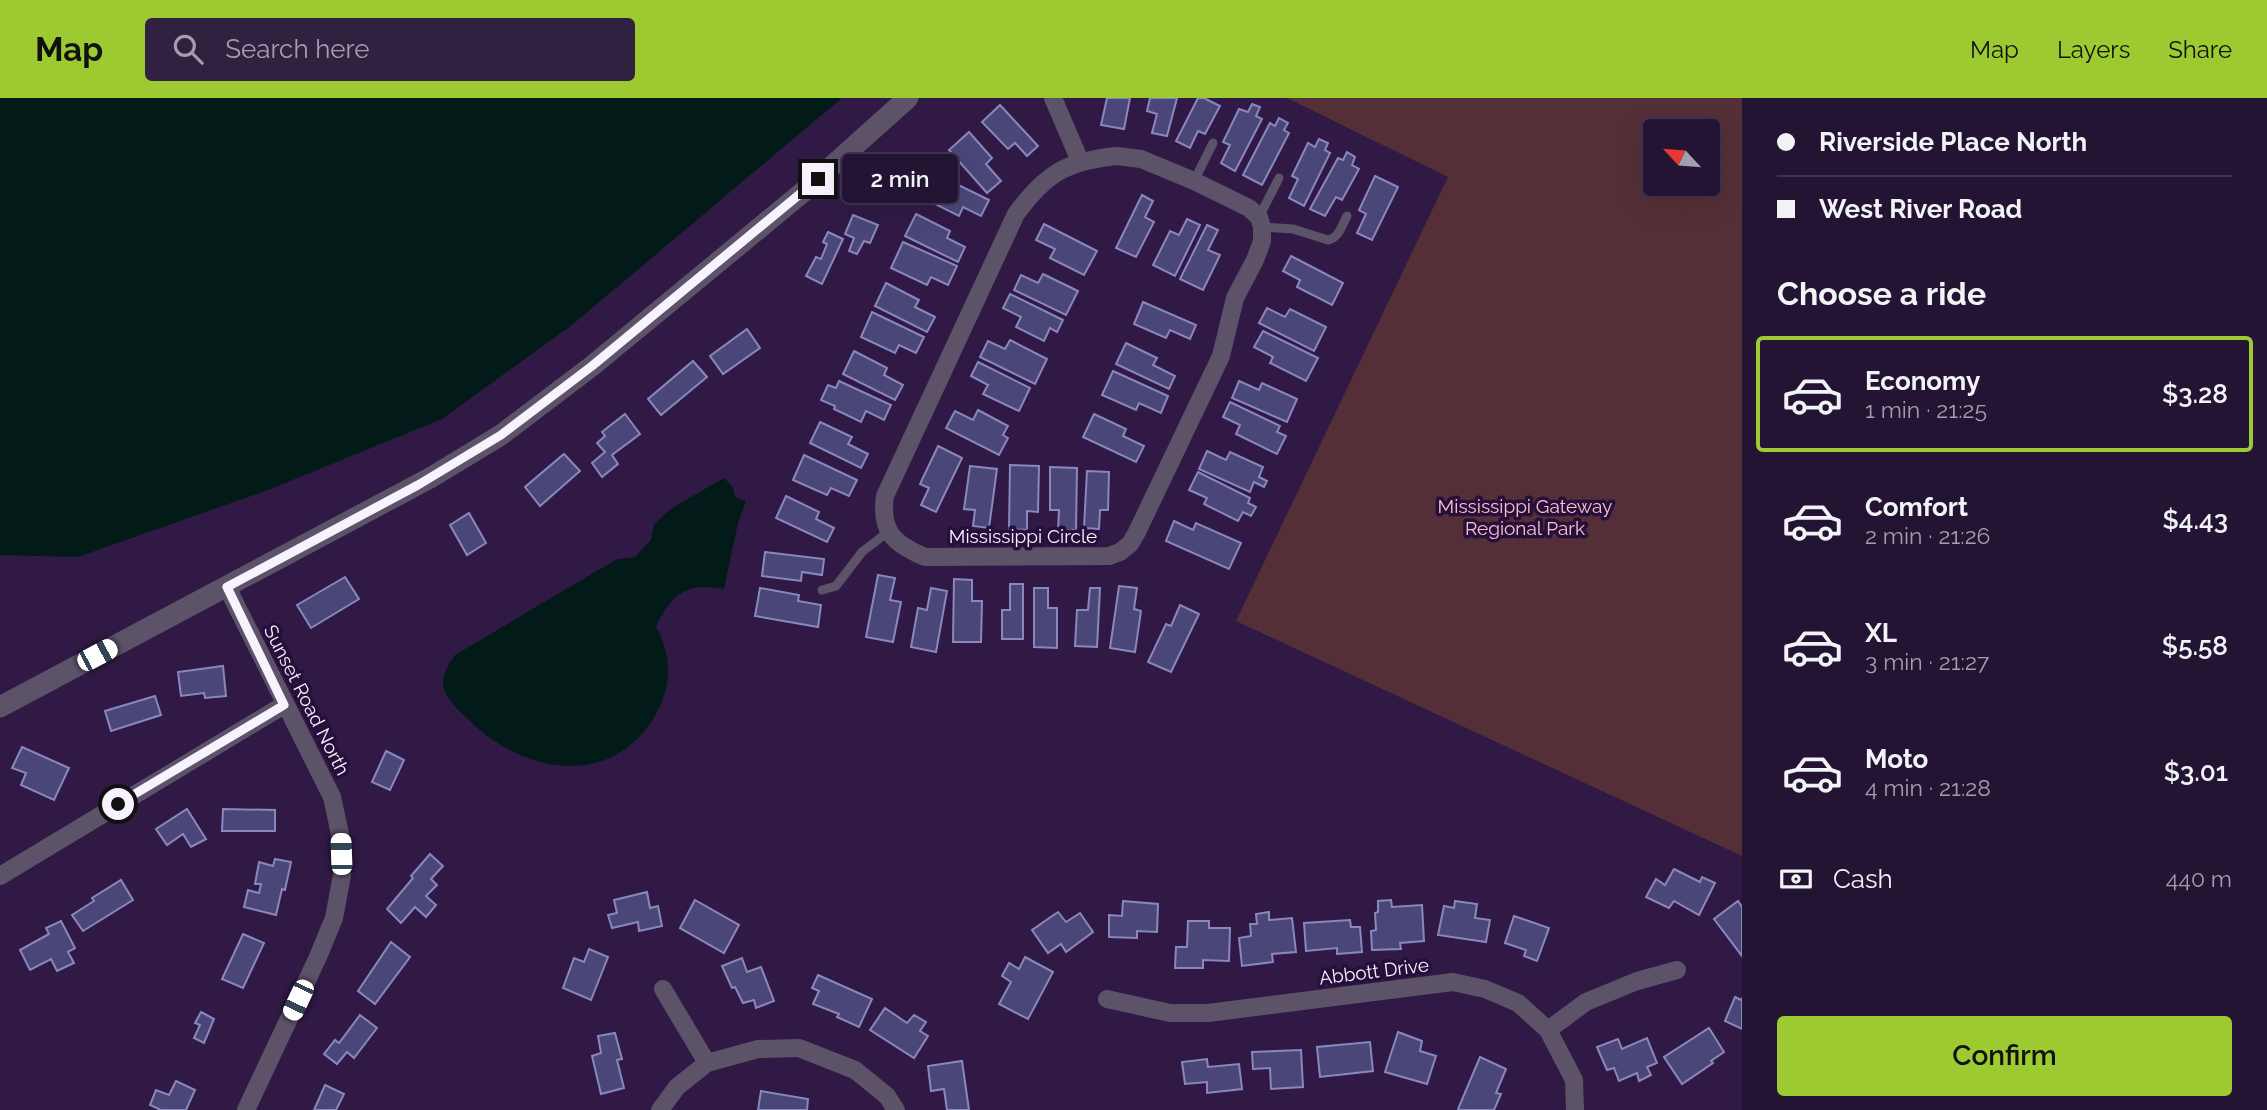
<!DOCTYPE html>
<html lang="en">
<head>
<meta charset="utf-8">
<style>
	body { margin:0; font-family:Raleway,sans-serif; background:#302140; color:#f1f3f6; height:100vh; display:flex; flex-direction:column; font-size:26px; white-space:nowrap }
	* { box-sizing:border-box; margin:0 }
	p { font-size:23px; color:#a39eac }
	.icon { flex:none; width:38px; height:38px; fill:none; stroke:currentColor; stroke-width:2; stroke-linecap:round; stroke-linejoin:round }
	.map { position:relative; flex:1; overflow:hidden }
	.drawer { display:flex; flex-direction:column; background:#241434; width:525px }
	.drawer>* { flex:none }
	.hud { display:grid; align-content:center; height:154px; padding:0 35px; background:#241434 }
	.needle { width:46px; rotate:296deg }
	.fabs { position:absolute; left:1643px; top:21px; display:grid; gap:14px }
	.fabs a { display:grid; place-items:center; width:77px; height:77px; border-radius:7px; background:#241434; box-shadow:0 7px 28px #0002,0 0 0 2px #41334f; font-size:35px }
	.end { position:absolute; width:32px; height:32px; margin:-16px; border:9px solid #f7f2fd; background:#111; box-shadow:0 0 0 4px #111 }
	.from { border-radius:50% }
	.bubble { position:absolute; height:49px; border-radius:7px; background:#241434; box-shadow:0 7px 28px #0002,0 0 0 2px #41334f; font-size:23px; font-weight:600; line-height:49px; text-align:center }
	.car { position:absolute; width:21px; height:42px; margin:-21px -10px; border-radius:9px; box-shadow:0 0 5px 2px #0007; background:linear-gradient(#fff 24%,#345 0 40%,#fff 0 76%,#345 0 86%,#fff 0) }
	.hud b { display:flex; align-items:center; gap:24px; height:66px; font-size:26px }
	.hud b+b { border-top:2px solid #41334f }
	.hud i { width:18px; height:18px; background:#f1f3f6 }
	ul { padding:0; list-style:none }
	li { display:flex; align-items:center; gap:21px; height:116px; margin:0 14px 10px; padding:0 21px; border:4px solid transparent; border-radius:7px }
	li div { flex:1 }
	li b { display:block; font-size:26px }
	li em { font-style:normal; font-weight:600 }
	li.active { border-color:#9dca30 }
	li>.icon { width:63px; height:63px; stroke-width:1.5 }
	h2 { padding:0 35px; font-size:32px; line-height:84px }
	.pay { display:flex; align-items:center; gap:18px; height:77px; padding:0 35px; font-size:26px }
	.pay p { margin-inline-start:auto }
	.action { display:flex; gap:14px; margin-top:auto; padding:14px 35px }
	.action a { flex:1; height:80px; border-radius:7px; background:#9dca30; color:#111; font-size:28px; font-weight:600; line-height:80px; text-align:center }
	header { display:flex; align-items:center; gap:42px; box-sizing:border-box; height:98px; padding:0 35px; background:#9dca30; color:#111 }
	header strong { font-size:33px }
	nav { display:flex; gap:38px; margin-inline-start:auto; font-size:24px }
	.search { width:490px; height:63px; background:#302140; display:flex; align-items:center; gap:18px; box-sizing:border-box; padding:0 24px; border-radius:7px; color:#a39eac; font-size:26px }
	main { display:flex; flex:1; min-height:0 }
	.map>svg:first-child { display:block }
	.green { fill:#552f38; fill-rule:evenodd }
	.water { fill:#021a18 }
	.building { fill:#4a4778; stroke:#8987be; stroke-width:2 }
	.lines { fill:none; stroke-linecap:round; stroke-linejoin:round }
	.service { stroke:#5c5368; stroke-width:9 }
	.minor { stroke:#5c5368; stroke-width:18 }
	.tertiary { stroke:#5c5368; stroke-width:21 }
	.route { stroke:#f7f2fd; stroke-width:9 }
	.labels { text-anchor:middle; stroke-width:7; stroke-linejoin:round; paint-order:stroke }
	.park-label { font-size:19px; fill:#fac1cd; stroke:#260f3b }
	.street-label { font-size:19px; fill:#f7f2fd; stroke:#260f3b }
</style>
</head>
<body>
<header>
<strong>Map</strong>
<div class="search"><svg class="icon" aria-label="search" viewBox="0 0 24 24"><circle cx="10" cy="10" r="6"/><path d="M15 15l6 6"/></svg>Search here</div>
<nav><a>Map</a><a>Layers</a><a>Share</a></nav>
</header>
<main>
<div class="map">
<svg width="1742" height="1012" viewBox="0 0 1742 1012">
	<rect width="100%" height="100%" fill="#301a45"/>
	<path class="green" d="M1287,0H1742V758L1236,523L1448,79ZM1656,33H1708V86H1656Z"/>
	<g class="water">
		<polygon points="0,0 842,0 572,227 442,321 268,392 78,459 0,457"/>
		<path d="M724,380L733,389L735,399L746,403L738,425L724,491C687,484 671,496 656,529C671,556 672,583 659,610C618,693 523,678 467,620C458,612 444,598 443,586C443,574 448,567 455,557L617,461L635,459L651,442L654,426L672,410Z"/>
	</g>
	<g class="building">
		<polygon points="1107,0 1130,0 1124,31 1101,27"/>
		<polygon points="1150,0 1177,0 1167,38 1152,35 1157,16 1147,13"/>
		<polygon points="1198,0 1204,0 1220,8 1205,36 1198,33 1190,50 1176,43"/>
		<polygon points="1252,6 1260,9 1256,18 1262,21 1235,73 1221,65 1230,47 1223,44 1239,11 1248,14"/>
		<polygon points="1000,7 1038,48 1027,58 1015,45 1008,51 982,24"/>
		<polygon points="1279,20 1288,25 1284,32 1289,35 1262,87 1243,77 1270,25 1275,28"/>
		<polygon points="969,34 992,60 986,66 1001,83 987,95 949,52"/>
		<polygon points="1319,41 1328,45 1325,52 1330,55 1304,108 1289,100 1298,81 1292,78 1308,45 1315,49"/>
		<polygon points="1347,54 1355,59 1352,67 1359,71 1342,102 1336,99 1325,118 1310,111 1338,60 1343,62"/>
		<polygon points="936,76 989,102 981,118 963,109 959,118 923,100"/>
		<polygon points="1375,78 1398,89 1372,142 1357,135 1366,116 1359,112"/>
		<polygon points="1142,97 1153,103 1145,119 1154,124 1136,159 1116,150"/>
		<polygon points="916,116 950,133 947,140 965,149 958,164 905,138"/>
		<polygon points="853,117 878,127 870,145 864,143 857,156 849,153 854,140 845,136"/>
		<polygon points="1187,121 1200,127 1175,178 1153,167 1170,133 1179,137"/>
		<polygon points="1044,126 1097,153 1084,177 1050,160 1055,151 1036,142"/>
		<polygon points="1207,127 1218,132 1208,152 1220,157 1203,192 1180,181"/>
		<polygon points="828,134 843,141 822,186 806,178 816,159 821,161 827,146 823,144"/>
		<polygon points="903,144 957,168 948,187 931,179 927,187 891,170"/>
		<polygon points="1291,158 1343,185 1332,207 1297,189 1300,182 1283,173"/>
		<polygon points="1043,176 1078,193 1066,217 1014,192 1021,177 1038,185"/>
		<polygon points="886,185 919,202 915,209 935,219 927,234 875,208"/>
		<polygon points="1010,196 1063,222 1057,234 1050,230 1044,243 1016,229 1021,219 1003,210"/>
		<polygon points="1143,204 1196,227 1190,241 1170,232 1166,240 1134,226"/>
		<polygon points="1267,210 1285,219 1290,211 1326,229 1314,253 1259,225"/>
		<polygon points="872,214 924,239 916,255 899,247 895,255 861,239"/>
		<polygon points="747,231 760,250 723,276 710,258"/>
		<polygon points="1263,233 1318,260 1306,283 1270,265 1273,259 1254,249"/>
		<polygon points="1010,242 1047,261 1035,286 980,259 988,243 1005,251"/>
		<polygon points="1126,245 1157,260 1153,267 1175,278 1169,291 1116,266"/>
		<polygon points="854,253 887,270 884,277 903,287 895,302 843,276"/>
		<polygon points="693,263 707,279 661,317 648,301"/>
		<polygon points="978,264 1030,290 1019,313 983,296 988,287 971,278"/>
		<polygon points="1113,273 1168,298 1161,315 1139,305 1136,312 1102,297"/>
		<polygon points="839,283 891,307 884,322 866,313 861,324 834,311 835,308 821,302 828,287 836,290"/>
		<polygon points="1239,283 1259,292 1262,285 1297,301 1287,324 1232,300"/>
		<polygon points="1230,304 1280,328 1277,334 1286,338 1277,356 1236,336 1240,327 1223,319"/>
		<polygon points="978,312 1008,328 1003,337 1008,340 999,357 946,330 955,313 973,322"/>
		<polygon points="625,316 640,336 612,357 618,366 602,379 592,365 605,354 597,345 605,338 602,334"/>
		<polygon points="1094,316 1126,331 1123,338 1144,348 1136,364 1083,339"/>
		<polygon points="820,324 852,339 848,346 868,356 861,370 810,345"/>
		<polygon points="938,348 962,360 936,414 921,407 929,390 920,386"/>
		<polygon points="1207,353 1226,362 1230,354 1263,369 1259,379 1267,383 1264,389 1254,384 1250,394 1199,371"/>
		<polygon points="564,356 580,373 540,408 525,389"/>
		<polygon points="804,357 857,382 849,398 831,390 827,397 793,382"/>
		<polygon points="1010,367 1039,368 1038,414 1027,413 1027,432 1009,431"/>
		<polygon points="970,368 997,371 989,430 973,428 975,412 964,411"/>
		<polygon points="1050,369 1077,370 1076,432 1058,432 1059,412 1050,412"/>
		<polygon points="1087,373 1109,374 1108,412 1100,412 1099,431 1084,430"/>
		<polygon points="1198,374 1250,400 1248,405 1256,409 1251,418 1243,414 1238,423 1204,406 1207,400 1189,392"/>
		<polygon points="786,398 819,414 816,421 834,430 827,444 776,420"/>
		<polygon points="469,415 486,445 467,457 450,427"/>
		<polygon points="1174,423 1193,432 1196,425 1241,445 1229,471 1166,443"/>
		<polygon points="765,454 824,461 822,477 802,474 801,483 762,478"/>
		<polygon points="878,477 895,480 890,502 901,504 893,544 866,539"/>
		<polygon points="345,479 359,501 311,530 297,507"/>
		<polygon points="954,481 972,482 972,503 982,503 981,544 953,544"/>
		<polygon points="1010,486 1023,486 1023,541 1002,541 1002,512 1010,512"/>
		<polygon points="1119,488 1137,490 1134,511 1141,513 1135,554 1110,550"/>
		<polygon points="760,490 799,497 798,503 821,507 818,529 755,518"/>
		<polygon points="931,490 947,493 936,554 911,549 918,510 927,512"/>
		<polygon points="1034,490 1048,490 1048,510 1057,510 1057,550 1034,549"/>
		<polygon points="1090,490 1100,490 1097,549 1075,548 1077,512 1088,512"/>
		<polygon points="1180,507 1199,516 1171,574 1148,564 1166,526 1171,528"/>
		<polygon points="223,568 226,598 205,600 204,595 181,598 178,574"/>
		<polygon points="155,598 161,617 111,633 105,613"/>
		<polygon points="22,649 69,670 54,702 21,687 26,675 12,670"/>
		<polygon points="386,653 404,662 390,692 372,684"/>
		<polygon points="187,711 206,741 191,749 183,736 167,747 156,731"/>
		<polygon points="223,711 275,712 275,733 222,733"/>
		<polygon points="430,756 443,768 431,781 437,787 426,798 436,807 426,819 415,809 401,825 387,811 413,780 411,778"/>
		<polygon points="275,761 291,764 285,792 282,791 276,817 244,809 248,792 259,795 261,786 255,786 259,764 273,768"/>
		<polygon points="1674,771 1700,784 1702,779 1715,785 1699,817 1674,803 1669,810 1646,799 1656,781 1665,787"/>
		<polygon points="121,782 133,802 83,833 72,817 94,803 92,800"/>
		<polygon points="647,794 650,810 658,808 662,828 639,833 638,824 612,830 608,817 617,815 614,802"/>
		<polygon points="695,802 739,827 724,855 680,830"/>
		<polygon points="1391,802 1392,809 1422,807 1424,843 1400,845 1401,851 1372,852 1371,833 1376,832 1375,815 1378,814 1378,803"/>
		<polygon points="1123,803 1158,806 1157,834 1137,833 1137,840 1109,839 1109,817 1122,818"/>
		<polygon points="1455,803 1477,806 1475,820 1490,822 1486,844 1438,837 1444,808 1454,810"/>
		<polygon points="1738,803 1742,809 1742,858 1714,821"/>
		<polygon points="1058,814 1066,824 1080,815 1093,834 1066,854 1061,846 1048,855 1032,832"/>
		<polygon points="1269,814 1269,822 1292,820 1296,854 1272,856 1273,864 1242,868 1239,840 1251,838 1250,826 1257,826 1256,816"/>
		<polygon points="1514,818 1549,830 1537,863 1524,858 1526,852 1505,845"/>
		<polygon points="1350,822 1351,829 1360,829 1362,854 1337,856 1337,850 1306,853 1304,825"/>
		<polygon points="61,823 75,850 68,854 74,865 57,873 51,861 30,872 20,852 49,836 46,830"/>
		<polygon points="1188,823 1209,823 1209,830 1230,830 1229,863 1203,862 1203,870 1175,870 1176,849 1187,849"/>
		<polygon points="243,836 264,845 243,890 222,881"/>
		<polygon points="391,844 410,859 375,906 358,893"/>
		<polygon points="589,851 608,859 591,902 563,890 574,860 584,864"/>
		<polygon points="1025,859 1053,874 1028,921 999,906 1011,884 1002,878 1009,865 1019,871"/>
		<polygon points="742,860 747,874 761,869 774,903 756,910 754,902 743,905 735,889 732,890 722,868"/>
		<polygon points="818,877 872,901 859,929 837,919 839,916 813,906 819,893 812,890"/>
		<polygon points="1735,899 1741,902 1742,900 1742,931 1725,923"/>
		<polygon points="885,910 907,925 914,917 926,924 920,933 928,938 914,960 870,932"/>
		<polygon points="201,914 214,921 204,945 194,940 200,927 195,925"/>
		<polygon points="360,917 377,930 354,960 347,954 337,966 324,956 335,942 339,945"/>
		<polygon points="1709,930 1724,954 1711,963 1713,965 1682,986 1664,959"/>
		<polygon points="1398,934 1422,943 1420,953 1436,958 1427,986 1385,974"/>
		<polygon points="615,935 622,961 617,962 624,990 601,996 592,958 601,955 598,938"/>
		<polygon points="1647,940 1657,965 1647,969 1651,977 1639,983 1637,975 1619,983 1614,970 1607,972 1597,949 1618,941 1622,951"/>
		<polygon points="1370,944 1373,973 1320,979 1317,949"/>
		<polygon points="1301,952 1303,989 1271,991 1270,970 1253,971 1252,954"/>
		<polygon points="1480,959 1506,971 1496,995 1501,996 1494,1012 1459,1012 1458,1011"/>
		<polygon points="1207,961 1208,969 1239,966 1242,991 1207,995 1207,984 1185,986 1182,964"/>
		<polygon points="962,963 969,1012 947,1012 944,991 931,993 928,968"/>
		<polygon points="176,983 195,992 186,1012 161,1012 150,1007 156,992 169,997"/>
		<polygon points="325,987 344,996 336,1012 314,1012"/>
		<polygon points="761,993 808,1001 807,1012 758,1012"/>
	</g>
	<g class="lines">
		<g class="service">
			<polyline points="1194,83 1213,45"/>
			<polyline points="1259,119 1279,80"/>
			<path d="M1262,129L1293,131L1328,142C1339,140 1342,127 1347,118"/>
			<polyline points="822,492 836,488 862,454 888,434"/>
		</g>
		<g class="minor">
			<polyline points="1053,0 1080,63"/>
			<path d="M1117,58L1141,61L1194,83L1249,110L1259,119L1262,129V143L1255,162L1235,200L1221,258L1137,434L1130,446L1120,454L1109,458L925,459C894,446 880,434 885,398L1016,116C1046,75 1067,63 1117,58Z"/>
			<polyline points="227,489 332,699 340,736 342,777 334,820 318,859 246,1012"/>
			<polyline points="0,778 284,607"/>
			<polyline points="663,891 707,965"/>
			<polyline points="1107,901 1170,915 1208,915 1453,884 1485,891 1518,905 1548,932 1574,982 1575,1012"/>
			<polyline points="1548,932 1586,904 1637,883 1677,872"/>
			<polyline points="660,1012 677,989 707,965 758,951 799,950 855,972 887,998 896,1012"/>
		</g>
		<polyline class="tertiary" points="0,609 430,380 501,337 592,268 803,94 908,0"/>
	</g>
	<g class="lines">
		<polyline class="route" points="118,706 284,607 227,489 418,387 501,337 592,268 818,81"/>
	</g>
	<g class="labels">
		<g class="park-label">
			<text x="1525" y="415">Mississippi Gateway<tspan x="1525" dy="22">Regional Park</tspan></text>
		</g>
		<g class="street-label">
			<text x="1023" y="445">Mississippi Circle</text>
			<text transform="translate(307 602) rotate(63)" y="7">Sunset Road North</text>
			<text transform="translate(1374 873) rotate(-7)" y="7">Abbott Drive</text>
		</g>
	</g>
</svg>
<div class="fabs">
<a><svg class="needle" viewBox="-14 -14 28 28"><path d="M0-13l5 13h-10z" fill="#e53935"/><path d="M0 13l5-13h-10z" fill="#a39eac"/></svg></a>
</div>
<i class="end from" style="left:118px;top:706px"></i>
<i class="end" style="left:818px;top:81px"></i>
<div class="bubble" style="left:842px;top:56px;width:116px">2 min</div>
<i class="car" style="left:97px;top:557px;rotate:62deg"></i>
<i class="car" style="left:341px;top:756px;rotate:358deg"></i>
<i class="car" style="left:298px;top:902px;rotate:205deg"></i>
</div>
<section class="drawer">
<div class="hud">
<b><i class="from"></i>Riverside Place North</b>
<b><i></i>West River Road</b>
</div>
<h2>Choose a ride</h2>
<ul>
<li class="active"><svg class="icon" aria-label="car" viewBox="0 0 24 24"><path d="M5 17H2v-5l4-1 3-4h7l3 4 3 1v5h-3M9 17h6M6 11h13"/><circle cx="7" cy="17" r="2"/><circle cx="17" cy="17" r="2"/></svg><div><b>Economy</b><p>1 min · 21:25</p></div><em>$3.28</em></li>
<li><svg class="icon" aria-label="car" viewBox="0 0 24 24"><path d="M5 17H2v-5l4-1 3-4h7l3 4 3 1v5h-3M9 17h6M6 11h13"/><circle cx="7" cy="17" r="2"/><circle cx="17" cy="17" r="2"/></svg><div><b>Comfort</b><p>2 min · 21:26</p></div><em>$4.43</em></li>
<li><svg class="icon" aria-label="car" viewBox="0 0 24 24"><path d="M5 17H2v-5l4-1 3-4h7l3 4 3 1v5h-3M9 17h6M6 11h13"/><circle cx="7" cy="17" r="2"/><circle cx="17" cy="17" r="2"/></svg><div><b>XL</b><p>3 min · 21:27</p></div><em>$5.58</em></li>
<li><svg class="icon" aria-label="car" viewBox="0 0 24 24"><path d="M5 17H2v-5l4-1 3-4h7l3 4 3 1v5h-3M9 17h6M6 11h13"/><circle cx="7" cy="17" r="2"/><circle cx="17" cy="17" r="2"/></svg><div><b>Moto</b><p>4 min · 21:28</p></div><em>$3.01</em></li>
</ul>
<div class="pay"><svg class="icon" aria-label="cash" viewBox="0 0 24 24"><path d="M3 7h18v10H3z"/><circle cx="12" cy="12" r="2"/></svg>Cash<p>440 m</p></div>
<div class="action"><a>Confirm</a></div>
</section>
</main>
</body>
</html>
